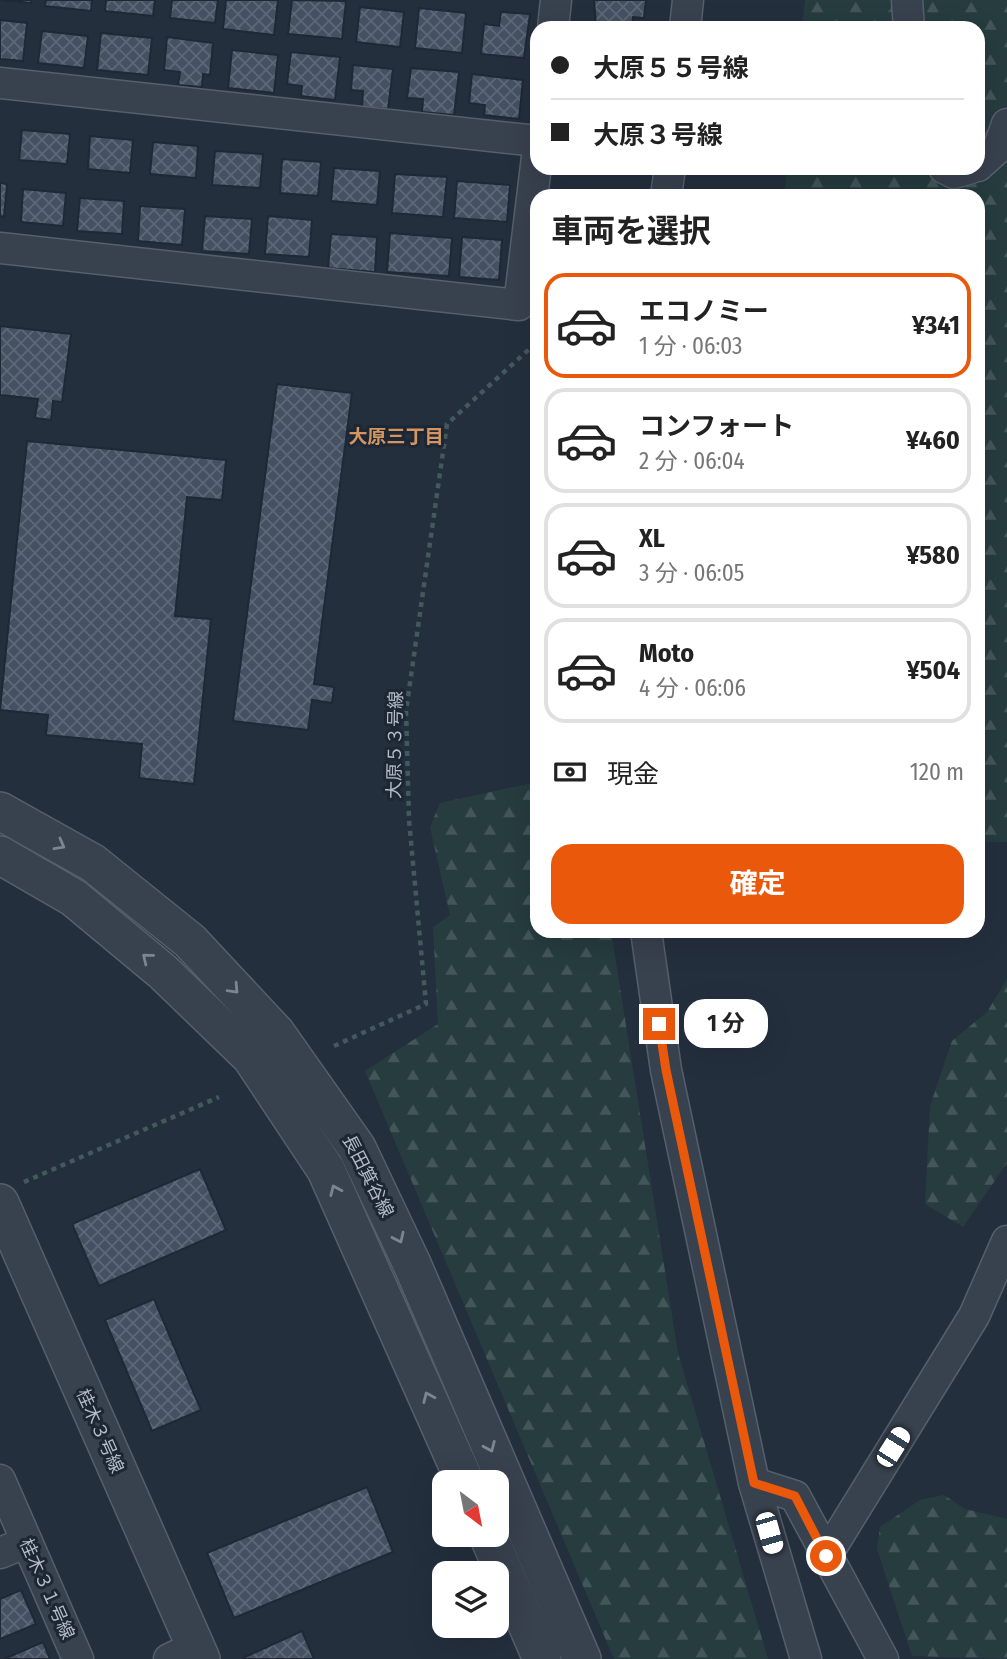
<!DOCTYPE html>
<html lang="ja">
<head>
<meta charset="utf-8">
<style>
	body { margin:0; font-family:"Fira Sans Condensed","Noto Sans JP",sans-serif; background:#f2f2f2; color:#222; height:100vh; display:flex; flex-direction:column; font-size:26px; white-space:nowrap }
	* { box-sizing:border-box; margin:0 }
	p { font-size:23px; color:#767676 }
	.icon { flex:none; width:38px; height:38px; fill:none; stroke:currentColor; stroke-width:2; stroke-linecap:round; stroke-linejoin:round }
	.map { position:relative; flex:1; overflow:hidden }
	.panel { position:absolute; left:530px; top:189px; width:455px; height:749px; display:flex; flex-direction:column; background:#fff; border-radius:21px; box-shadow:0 7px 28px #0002 }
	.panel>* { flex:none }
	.guide { position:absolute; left:530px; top:21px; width:455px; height:154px; border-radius:21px; box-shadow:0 7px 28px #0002; display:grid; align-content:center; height:154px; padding:0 21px; background:#fff }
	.needle { width:46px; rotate:148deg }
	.tools { position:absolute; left:432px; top:1470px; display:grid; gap:14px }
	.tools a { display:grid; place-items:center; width:77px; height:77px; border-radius:14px; background:#fff; box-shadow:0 7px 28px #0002; font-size:35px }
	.end { position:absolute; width:32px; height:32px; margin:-16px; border:9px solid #ea580c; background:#fff; box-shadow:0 0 0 4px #fff }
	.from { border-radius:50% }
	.bubble { position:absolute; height:49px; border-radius:21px; background:#fff; box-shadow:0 7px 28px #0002; font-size:23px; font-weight:700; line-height:49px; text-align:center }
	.car { position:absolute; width:21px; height:42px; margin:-21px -10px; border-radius:9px; box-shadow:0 0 5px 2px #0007; background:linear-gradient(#fff 24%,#345 0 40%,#fff 0 76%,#345 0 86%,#fff 0) }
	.guide b { display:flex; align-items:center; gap:24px; height:66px; font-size:26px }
	.guide b+b { border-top:2px solid #e0e0e0 }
	.guide i { width:18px; height:18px; background:#222 }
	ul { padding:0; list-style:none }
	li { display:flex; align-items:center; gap:21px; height:105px; margin:0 14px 10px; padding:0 7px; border:4px solid #e0e0e0; border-radius:21px }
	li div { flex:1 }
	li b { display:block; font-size:26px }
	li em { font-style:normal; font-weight:700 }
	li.on { border-color:#ea580c }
	li>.icon { width:63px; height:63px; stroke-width:1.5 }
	h2 { padding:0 21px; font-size:32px; line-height:84px }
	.pay { display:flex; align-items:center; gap:18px; height:77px; padding:0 21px; font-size:26px }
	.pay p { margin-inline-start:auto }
	.cta { display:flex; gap:14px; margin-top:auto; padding:14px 21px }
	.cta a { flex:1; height:80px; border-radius:21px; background:#ea580c; color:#fff; font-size:28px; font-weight:700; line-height:80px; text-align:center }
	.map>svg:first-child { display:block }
	.forest { fill:url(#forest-firs) }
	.building { fill:url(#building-cross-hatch); stroke:#1f2835; stroke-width:2 }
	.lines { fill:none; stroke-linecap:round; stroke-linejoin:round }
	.minor-casing { stroke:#565f6c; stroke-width:33 }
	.tertiary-casing { stroke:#565f6c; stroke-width:40 }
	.path { stroke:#44595c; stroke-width:4.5; stroke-dasharray:5 5; stroke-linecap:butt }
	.minor { stroke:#38414e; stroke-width:30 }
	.tertiary { stroke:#38414e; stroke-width:37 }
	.oneway { stroke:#7c8592 }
	.route { stroke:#ea580c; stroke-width:9 }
	.labels { text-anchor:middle; stroke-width:6; stroke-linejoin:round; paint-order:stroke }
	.street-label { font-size:18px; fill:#b4bcc9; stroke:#1d2633 }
	.neighbourhood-label { font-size:19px; font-weight:bold; fill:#d59563; stroke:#1d2633 }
</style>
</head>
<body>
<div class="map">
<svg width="1007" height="1659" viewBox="0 0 1007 1659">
	<defs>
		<pattern id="forest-firs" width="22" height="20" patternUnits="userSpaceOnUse" patternTransform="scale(1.75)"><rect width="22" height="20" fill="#263c3f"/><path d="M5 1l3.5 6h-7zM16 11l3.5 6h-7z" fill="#435659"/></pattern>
		<pattern id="building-cross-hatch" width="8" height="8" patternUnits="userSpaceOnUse" patternTransform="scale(1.75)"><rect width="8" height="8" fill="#455162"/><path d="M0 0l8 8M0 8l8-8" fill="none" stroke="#5d6877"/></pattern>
	</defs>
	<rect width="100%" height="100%" fill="#242f3e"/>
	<g class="forest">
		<polygon points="805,0 1007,0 1007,842 978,842 978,196 784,196 787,168 978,168 978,28 802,28"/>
		<polygon points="537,782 537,931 611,931 678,1353 768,1659 614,1659 365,1071 438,1024 433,927 450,915 430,827 440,803"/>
		<polygon points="1007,979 1007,1163 963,1227 925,1204 930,1106 952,1041 987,1012"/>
		<polygon points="944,1495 965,1509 1007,1519 1007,1659 912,1656 877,1549 880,1527 920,1500"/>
	</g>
	<g class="building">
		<polygon points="1,0 31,0 31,3"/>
		<polygon points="46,0 92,0 91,11 45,6"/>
		<polygon points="106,0 155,0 153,16 105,11"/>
		<polygon points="172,0 218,0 215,23 170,18"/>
		<polygon points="226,0 278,0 274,35 223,29"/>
		<polygon points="292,0 346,1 342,39 288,34"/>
		<polygon points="594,0 646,0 644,18 633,17 632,28 596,26"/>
		<polygon points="360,7 404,12 400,47 356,42"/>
		<polygon points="419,8 466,13 462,53 415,48"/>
		<polygon points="501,12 530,14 524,58 481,54 484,24 499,26"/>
		<polygon points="0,20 27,23 23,61 0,59"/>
		<polygon points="42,31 88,36 84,68 38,63"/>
		<polygon points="101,33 152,38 148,75 97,70"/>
		<polygon points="167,37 213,43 210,75 203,74 202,87 178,85 180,72 164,70"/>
		<polygon points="232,50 278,55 274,93 228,88"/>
		<polygon points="291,52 340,57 335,100 301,96 302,86 287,84"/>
		<polygon points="353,65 393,69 388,109 362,107 363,91 351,90"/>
		<polygon points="411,68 459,72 454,115 422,112 423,99 407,98"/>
		<polygon points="472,74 523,80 519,119 484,115 485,105 469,103"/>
		<polygon points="22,130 70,134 67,164 19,160"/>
		<polygon points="90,136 133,140 130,173 88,169"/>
		<polygon points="153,142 198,146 196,178 150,174"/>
		<polygon points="215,151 263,154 260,188 212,185"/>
		<polygon points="282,159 321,162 318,196 280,193"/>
		<polygon points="334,168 380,171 377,205 331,201"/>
		<polygon points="395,174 447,177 443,217 392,213"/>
		<polygon points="457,181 510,185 507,222 454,218"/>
		<polygon points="0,183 7,184 4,217 0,216"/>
		<polygon points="23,189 66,193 63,226 21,222"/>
		<polygon points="80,198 124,201 122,234 77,231"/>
		<polygon points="140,206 185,209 182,245 138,241"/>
		<polygon points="205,216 252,219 249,254 202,251"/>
		<polygon points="268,216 312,220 309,257 265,254"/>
		<polygon points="390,233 452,238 449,276 387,272"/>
		<polygon points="331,234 377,237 375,272 328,268"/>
		<polygon points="462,237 502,240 499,280 459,277"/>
		<polygon points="0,326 71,334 62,402 53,401 51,420 35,418 38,399 0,395"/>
		<polygon points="277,384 352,393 314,684 334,687 332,703 312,700 308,730 233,721"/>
		<polygon points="27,441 226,460 222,500 187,497 175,616 211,619 194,784 139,778 142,744 46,735 48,715 0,710"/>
		<polygon points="200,1169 226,1230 99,1286 72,1224"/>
		<polygon points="154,1299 201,1410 152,1431 105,1320"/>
		<polygon points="367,1487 393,1552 234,1618 207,1553"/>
		<polygon points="21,1590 36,1624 0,1639 0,1599"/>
		<polygon points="302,1631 314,1659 246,1659 245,1657"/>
		<polygon points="43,1642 50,1659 4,1659"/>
	</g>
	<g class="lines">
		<g class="minor-casing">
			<g id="minor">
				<polyline points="907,0 909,28"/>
				<polyline points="553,28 556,0"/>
				<polyline points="685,28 688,0"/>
				<polyline points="0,83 537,141"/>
				<polyline points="978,166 999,147 1007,124"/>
				<polyline points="944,168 954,173 971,168"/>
				<polyline points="666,196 670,168"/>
				<polyline points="0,248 519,305 537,157"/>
				<polyline points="646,931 666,1070 754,1483 806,1659"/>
				<polyline points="0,1480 78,1659"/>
				<polyline points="754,1483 795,1496 883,1659"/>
				<polyline points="0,1553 27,1542"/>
				<polyline points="826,1556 974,1316 1007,1241"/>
				<polyline points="169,1659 195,1647"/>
			</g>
		</g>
		<g class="tertiary-casing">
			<g id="tertiary">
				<polyline points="0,811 93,863 190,941 276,1033 357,1148 412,1264 582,1659"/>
				<polyline points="0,855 74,898 163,972 251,1057 326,1170 465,1482"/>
				<polyline points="0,1203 201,1659"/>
				<polyline points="488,1535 542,1659"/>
			</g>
		</g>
		<g class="path">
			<polyline points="334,1046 426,1004 409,820 406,711 447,424 537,342"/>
			<polyline points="24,1182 219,1097"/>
		</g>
		<use href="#minor" class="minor"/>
		<use href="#tertiary" class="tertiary"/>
	</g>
	<defs><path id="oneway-chevron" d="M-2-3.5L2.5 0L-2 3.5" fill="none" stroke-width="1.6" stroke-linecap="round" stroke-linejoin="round" transform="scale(1.75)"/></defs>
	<g class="oneway">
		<use href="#oneway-chevron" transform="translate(60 845) rotate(29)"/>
		<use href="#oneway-chevron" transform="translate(147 958) rotate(-141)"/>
		<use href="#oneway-chevron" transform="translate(234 989) rotate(47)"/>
		<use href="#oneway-chevron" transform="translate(335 1190) rotate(-114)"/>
		<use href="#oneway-chevron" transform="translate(399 1238) rotate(65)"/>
		<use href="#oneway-chevron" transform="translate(428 1397) rotate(-114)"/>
		<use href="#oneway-chevron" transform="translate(490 1447) rotate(67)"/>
	</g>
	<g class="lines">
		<polyline class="route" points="659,1024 666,1070 754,1483 795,1496 826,1556"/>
	</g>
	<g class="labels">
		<g class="street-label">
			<text transform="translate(395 745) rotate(-89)" y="6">大原５３号線</text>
			<text transform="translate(368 1176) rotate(63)" y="6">長田箕谷線</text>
			<text transform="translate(100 1431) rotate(66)" y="6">桂木３号線</text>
			<text transform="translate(47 1589) rotate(66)" y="6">桂木３１号線</text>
		</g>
		<g class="neighbourhood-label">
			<text x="396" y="443">大原三丁目</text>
		</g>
	</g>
</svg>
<div class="tools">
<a><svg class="needle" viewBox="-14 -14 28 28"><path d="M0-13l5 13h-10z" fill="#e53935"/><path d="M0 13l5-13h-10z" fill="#767676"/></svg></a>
<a><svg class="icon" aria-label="layers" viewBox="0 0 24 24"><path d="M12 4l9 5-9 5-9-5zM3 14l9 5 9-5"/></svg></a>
</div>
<i class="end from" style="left:826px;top:1556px"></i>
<i class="end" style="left:659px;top:1024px"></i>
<div class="bubble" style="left:684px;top:999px;width:84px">1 分</div>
<i class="car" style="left:893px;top:1447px;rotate:32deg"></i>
<i class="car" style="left:769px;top:1533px;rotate:164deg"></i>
<div class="guide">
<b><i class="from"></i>大原５５号線</b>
<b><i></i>大原３号線</b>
</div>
<section class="panel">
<h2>車両を選択</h2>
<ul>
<li class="on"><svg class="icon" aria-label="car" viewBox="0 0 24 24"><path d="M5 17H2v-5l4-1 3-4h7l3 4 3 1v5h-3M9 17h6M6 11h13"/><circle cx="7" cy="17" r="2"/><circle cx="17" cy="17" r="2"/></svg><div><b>エコノミー</b><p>1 分 · 06:03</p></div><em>¥341</em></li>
<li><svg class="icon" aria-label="car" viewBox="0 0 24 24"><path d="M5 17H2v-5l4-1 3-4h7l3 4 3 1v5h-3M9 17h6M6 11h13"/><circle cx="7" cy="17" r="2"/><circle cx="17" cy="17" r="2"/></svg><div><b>コンフォート</b><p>2 分 · 06:04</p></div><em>¥460</em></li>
<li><svg class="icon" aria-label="car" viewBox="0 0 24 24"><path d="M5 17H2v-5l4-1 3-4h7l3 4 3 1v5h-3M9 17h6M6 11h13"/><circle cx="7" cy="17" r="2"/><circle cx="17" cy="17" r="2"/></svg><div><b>XL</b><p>3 分 · 06:05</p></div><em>¥580</em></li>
<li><svg class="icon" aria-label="car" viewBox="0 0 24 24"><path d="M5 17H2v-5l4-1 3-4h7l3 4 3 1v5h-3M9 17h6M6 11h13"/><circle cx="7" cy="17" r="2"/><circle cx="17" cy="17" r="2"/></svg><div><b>Moto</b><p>4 分 · 06:06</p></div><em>¥504</em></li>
</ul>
<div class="pay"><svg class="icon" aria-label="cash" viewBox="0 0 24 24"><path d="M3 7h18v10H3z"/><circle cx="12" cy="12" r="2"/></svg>現金<p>120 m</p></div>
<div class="cta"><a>確定</a></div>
</section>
</div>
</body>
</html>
